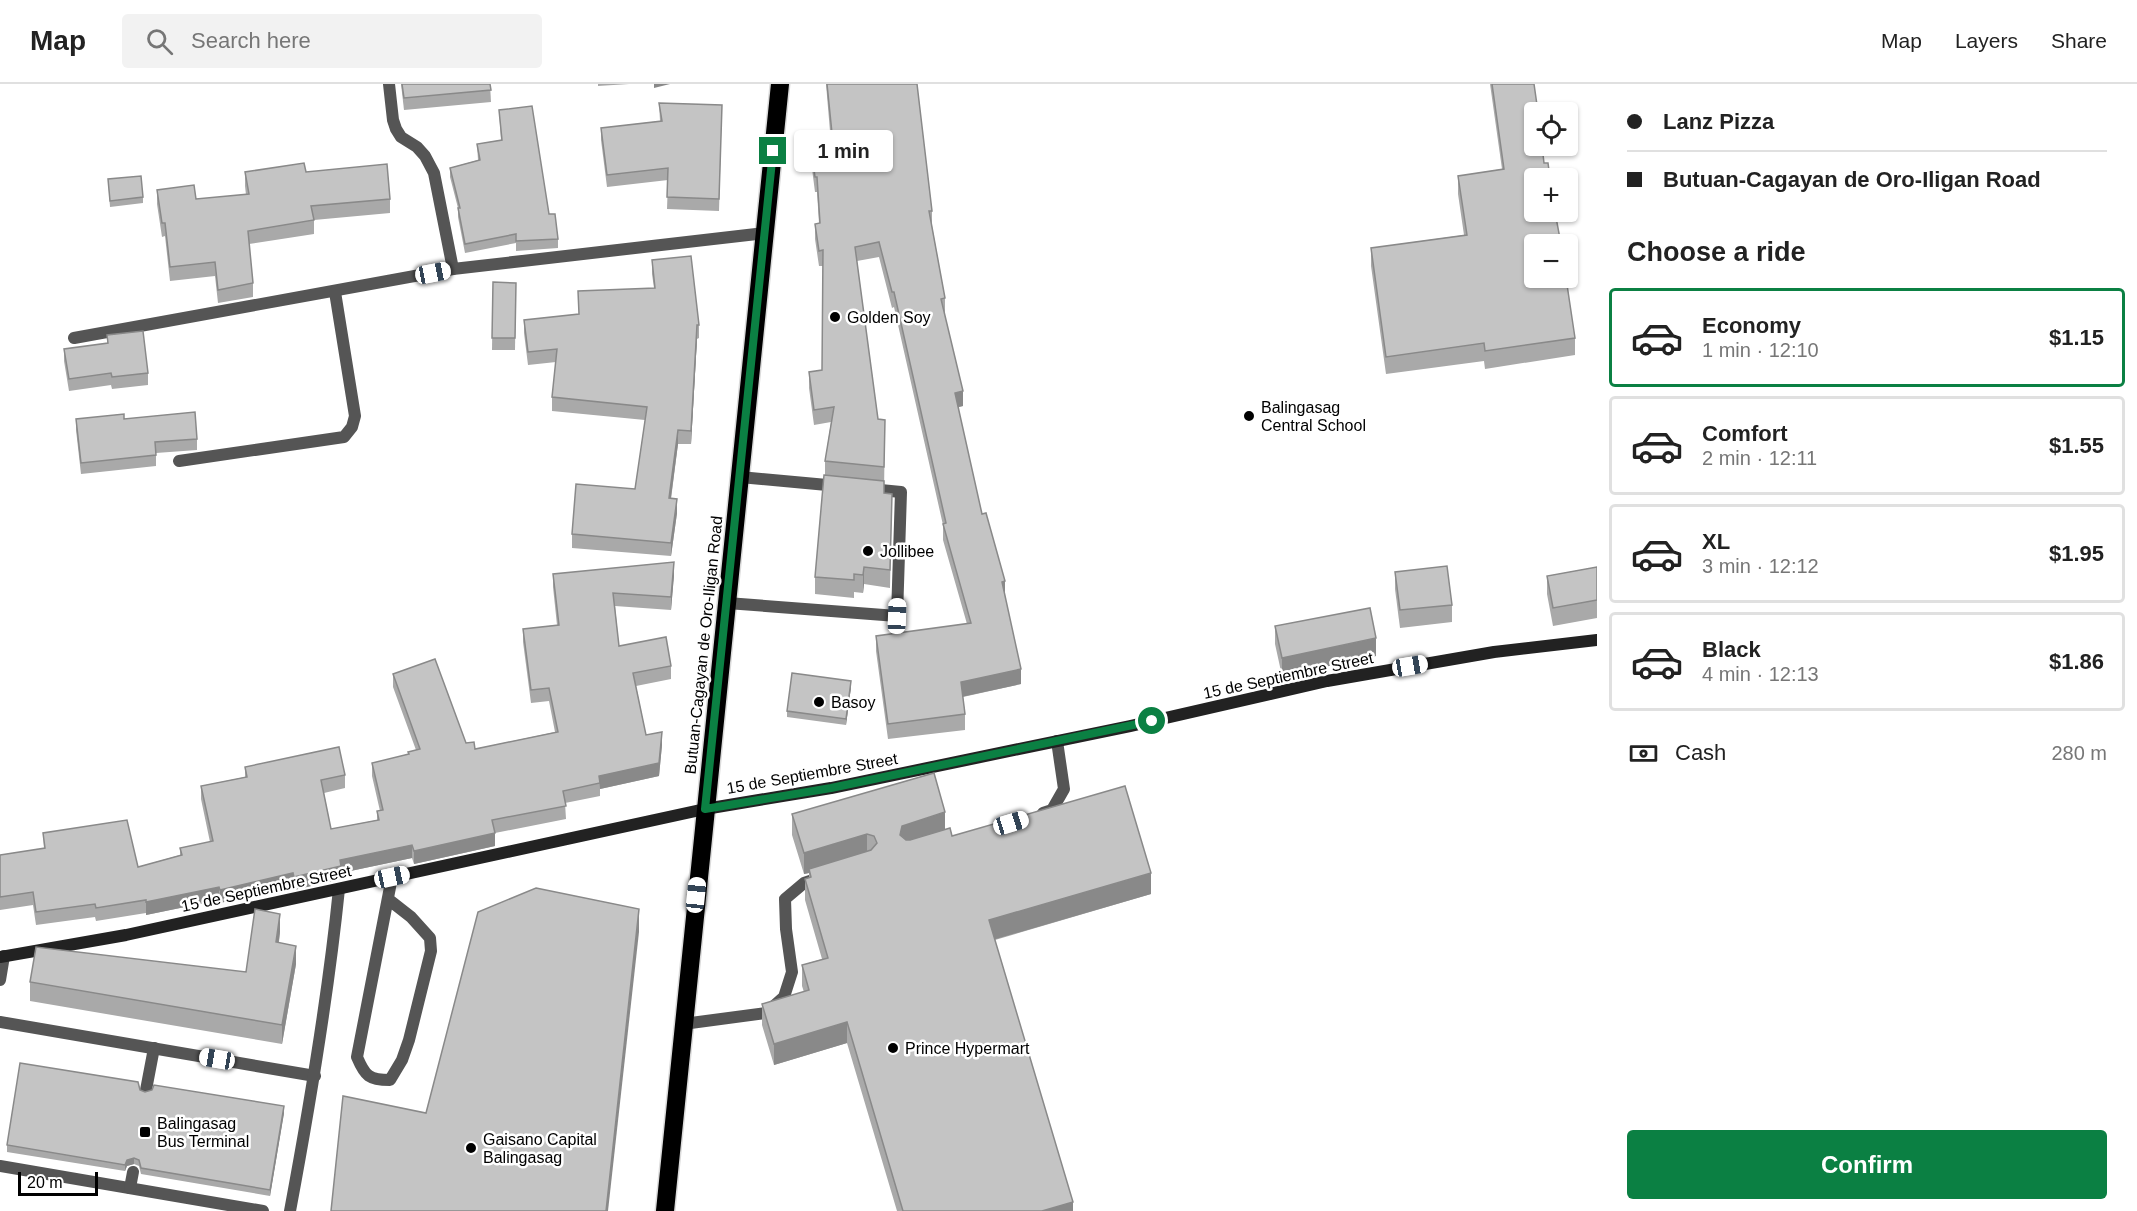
<!DOCTYPE html>
<html lang="en">
<head>
<meta charset="utf-8">
<style>
	body { margin:0; font-family:Arial,sans-serif; background:#f2f2f2; color:#222; height:100vh; display:flex; flex-direction:column; font-size:22px; white-space:nowrap }
	* { box-sizing:border-box; margin:0 }
	p { font-size:20px; color:#767676 }
	.icon { flex:none; width:33px; height:33px; fill:none; stroke:currentColor; stroke-width:2; stroke-linecap:round; stroke-linejoin:round }
	.map { position:relative; flex:1; overflow:hidden }
	.sheet { display:flex; flex-direction:column; background:#fff; width:540px }
	.sheet>* { flex:none }
	.top-card { display:grid; align-content:center; height:132px; padding:0 30px; background:#fff }
	.tools { position:absolute; left:1524px; top:18px; display:grid; gap:12px }
	.tools a { display:grid; place-items:center; width:54px; height:54px; border-radius:6px; background:#fff; box-shadow:0 2px 4px #0004; font-size:30px }
	.scale { position:absolute; left:18px; bottom:15px; width:80px; box-sizing:border-box; padding-left:6px; border:3px solid #000; border-top:0; font-size:16px; line-height:21px; white-space:nowrap; color:#000; -webkit-text-stroke:4px #fff; paint-order:stroke }
	.end { position:absolute; width:27px; height:27px; margin:-14px; border:8px solid #0b8043; background:#fff; box-shadow:0 0 0 3px #fff }
	.from { border-radius:50% }
	.bubble { position:absolute; height:42px; border-radius:6px; background:#fff; box-shadow:0 2px 4px #0004; font-size:20px; font-weight:700; line-height:42px; text-align:center }
	.car { position:absolute; width:18px; height:36px; margin:-18px -9px; border-radius:8px; box-shadow:0 0 4px 2px #0007; background:linear-gradient(#fff 24%,#345 0 40%,#fff 0 76%,#345 0 86%,#fff 0) }
	.top-card b { display:flex; align-items:center; gap:21px; height:57px; font-size:22px }
	.top-card b+b { border-top:2px solid #e0e0e0 }
	.top-card i { width:15px; height:15px; background:#222 }
	ul { padding:0; list-style:none }
	li { display:flex; align-items:center; gap:18px; height:99px; margin:0 12px 9px; padding:0 18px; border:3px solid #e0e0e0; border-radius:6px }
	li div { flex:1 }
	li b { display:block; font-size:22px }
	li em { font-style:normal; font-weight:700 }
	li.selected { border-color:#0b8043 }
	li>.icon { width:54px; height:54px; stroke-width:1.5 }
	h2 { padding:0 30px; font-size:27px; line-height:72px }
	.pay { display:flex; align-items:center; gap:15px; height:66px; padding:0 30px; font-size:22px }
	.pay p { margin-inline-start:auto }
	.action { display:flex; gap:12px; margin-top:auto; padding:12px 30px }
	.action a { flex:1; height:69px; border-radius:6px; background:#0b8043; color:#fff; font-size:24px; font-weight:700; line-height:69px; text-align:center }
	header { display:flex; align-items:center; gap:36px; box-sizing:border-box; height:84px; padding:0 30px; background:#fff; border-bottom:2px solid #e0e0e0 }
	header strong { font-size:28px }
	nav { display:flex; gap:33px; margin-inline-start:auto; font-size:21px }
	.search { width:420px; height:54px; background:#f2f2f2; display:flex; align-items:center; gap:15px; box-sizing:border-box; padding:0 21px; border-radius:6px; color:#767676; font-size:22px }
	main { display:flex; flex:1; min-height:0 }
	.map>svg:first-child { display:block }
	.lines { fill:none; stroke-linecap:round; stroke-linejoin:round }
	.highway-casing { stroke:#dbdbdb; stroke-width:21 }
	.lane { stroke:#555; stroke-width:12 }
	.street { stroke:#555; stroke-width:12 }
	.secondary { stroke:#222; stroke-width:12 }
	.highway { stroke:#000; stroke-width:18 }
	.wall { fill:#a9a9a9 }
	.shaded-wall { fill:#898989 }
	.building { fill:#c4c4c4; stroke:#898989; stroke-width:1.5 }
	.route { stroke:#0b8043; stroke-width:8 }
	.poi-dot { fill:#000; stroke:#fff; stroke-width:2 }
	.labels { text-anchor:middle; stroke-width:5; stroke-linejoin:round; paint-order:stroke }
	.poi-label { font-size:16px; fill:#000; stroke:#fff; text-anchor:start }
	.street-label { font-size:16px; fill:#000; stroke:#fff }
</style>
</head>
<body>
<header>
<strong>Map</strong>
<div class="search"><svg class="icon" aria-label="search" viewBox="0 0 24 24"><circle cx="10" cy="10" r="6"/><path d="M15 15l6 6"/></svg>Search here</div>
<nav><a>Map</a><a>Layers</a><a>Share</a></nav>
</header>
<main>
<div class="map">
<svg width="1597" height="1127" viewBox="0 0 1597 1127">
	<rect width="100%" height="100%" fill="#fff"/>
	<g class="lines">
		<g class="highway-casing">
			<polyline id="highway" points="665,1127 780,0"/>
		</g>
		<g class="lane">
			<polyline points="740,393 838,402"/>
			<polyline points="727,519 897,532 901,408 870,405"/>
			<polyline points="1043,729 1052,726 1064,705 1057,657"/>
			<path d="M388,815L411,833L430,854L431,867L409,956L402,976L390,996C369,996 365,992 357,973L392,793"/>
			<polyline points="0,896 4,872"/>
			<polyline points="0,938 315,992"/>
			<polyline points="683,940 766,929 784,913 792,888 786,845 785,815 804,799 819,794"/>
			<polyline points="146,1006 154,964"/>
			<polyline points="0,1082 263,1127"/>
			<polyline points="130,1104 133,1088"/>
			<path d="M290,1127C310,1020 328,913 339,805"/>
		</g>
		<g class="street">
			<polyline points="389,0 393,36 396,45 401,53 417,63 425,72 434,89 453,185"/>
			<polyline points="74,254 453,185 765,149"/>
			<polyline points="179,377 344,353 352,343 355,332 335,208"/>
		</g>
		<polyline class="secondary" points="0,873 126,851 705,725 831,704 1130,642 1327,597 1494,568 1597,556"/>
		<use href="#highway" class="highway"/>
	</g>
	<g class="wall">
		<polygon points="401,0 490,0 491,18 404,26"/>
		<polygon points="598,0 629,0 598,2"/>
		<polygon points="826,0 917,0 932,127 932,142 945,214 945,229 944,229 963,322 958,323 982,430 1005,511 1021,600 963,613 965,630 965,646 888,655 876,567 876,552 967,540 943,456 943,441 894,223 892,224 879,173 857,177 878,335 885,336 884,409 892,410 890,504 864,500 863,509 854,508 854,514 815,510 815,493 825,392 825,377 831,338 814,341 809,304 809,288 822,286 823,182 819,182 815,155 815,140 819,139 817,108 815,108 811,77 811,62 831,59"/>
		<polygon points="1490,0 1534,0 1544,79 1575,254 1575,271 1485,285 1484,277 1386,290 1371,182 1371,164 1464,151 1458,110 1458,92 1502,85"/>
		<polygon points="659,19 722,21 719,127 667,125 668,96 607,103 601,56 601,44 660,37"/>
		<polygon points="499,26 549,130 558,155 558,164 516,167 516,159 465,169 458,133 458,124 450,93 450,84 478,76 477,60 501,56"/>
		<polygon points="245,88 306,88 390,115 390,129 314,136 314,150 249,160 253,199 253,213 218,219 215,192 170,197 165,152 162,153 157,120 157,106 196,115 246,111 245,102"/>
		<polygon points="108,95 143,113 143,119 110,123"/>
		<polygon points="652,176 699,241 699,254 697,255 691,360 678,360 671,415 677,429 671,472 572,464 572,450 635,405 645,336 552,327 552,313 556,278 528,281 524,249 524,236 579,230 654,204 652,190"/>
		<polygon points="493,198 516,199 515,266 492,266"/>
		<polygon points="107,251 148,289 148,301 112,305 111,301 69,307 64,277 64,265 107,260"/>
		<polygon points="76,335 124,335 197,355 197,366 156,369 156,382 81,390 76,346"/>
		<polygon points="1597,483 1597,534 1553,542 1547,510 1547,492"/>
		<polygon points="1395,488 1452,521 1452,538 1400,544 1395,505"/>
		<polygon points="553,490 674,491 671,526 615,522 619,562 671,582 671,595 636,602 646,651 662,661 659,692 600,705 600,712 565,719 566,735 495,749 495,762 414,780 412,774 341,789 341,795 294,806 293,802 220,819 219,816 146,831 146,829 96,837 95,833 36,841 33,821 0,826 0,771 44,765 43,749 138,783 180,771 180,764 210,758 201,715 201,702 245,693 245,683 345,691 345,704 324,709 331,745 377,736 377,727 380,727 372,692 372,679 408,671 408,668 416,666 393,603 393,590 466,659 475,665 555,648 549,617 531,619 523,558 523,545 557,541 553,503"/>
		<polygon points="1275,542 1376,572 1282,592 1275,560"/>
		<polygon points="851,603 846,641 787,633 787,627"/>
		<polygon points="792,730 945,745 952,752 1151,810 995,856 1073,1127 897,1127 847,959 774,981 762,941 762,920 804,908 802,902 802,881 822,875 805,816 805,795 809,794 809,789 804,790 792,751"/>
		<polygon points="280,848 279,858 296,880 282,960 30,917 30,898 246,888"/>
		<polygon points="140,1006 145,1008 284,1029 270,1112 141,1090 139,1082 134,1080 127,1082 125,1087 7,1068 7,1061"/>
	</g>
	<g class="shaded-wall">
		<polygon points="654,0 670,0 654,4"/>
		<polygon points="697,241 697,255 691,360 691,347"/>
		<polygon points="963,307 963,322 955,324 955,309"/>
		<polygon points="678,346 678,360 669,428 669,414"/>
		<polygon points="677,415 677,429 671,472 671,459"/>
		<polygon points="674,478 674,491 671,526 671,513"/>
		<polygon points="864,483 864,500 863,509 863,491"/>
		<polygon points="1005,497 1005,513 1002,498"/>
		<polygon points="1376,554 1376,572 1282,592 1282,574"/>
		<polygon points="1021,585 1021,600 961,613 961,598"/>
		<polygon points="851,597 851,603 846,641 846,635"/>
		<polygon points="662,648 662,661 659,692 600,705 599,692"/>
		<polygon points="945,728 945,749 902,763 900,751 902,742"/>
		<polygon points="495,749 495,762 414,780 414,767"/>
		<polygon points="867,750 867,771 809,785 809,789 804,790 804,769"/>
		<polygon points="412,761 412,774 341,789 341,795 294,806 294,793 340,776"/>
		<polygon points="293,789 293,802 220,819 220,806"/>
		<polygon points="1151,789 1151,810 989,857 989,836"/>
		<polygon points="219,803 219,816 146,831 146,818"/>
		<polygon points="639,825 639,848 608,1127 606,1127"/>
		<polygon points="280,830 280,848 276,877 276,858"/>
		<polygon points="296,862 296,880 282,960 282,941"/>
		<polygon points="847,938 847,959 774,981 774,960"/>
		<polygon points="284,1022 284,1029 270,1112 270,1106"/>
		<polygon points="134,1074 134,1080 127,1082 125,1087 125,1081 127,1076"/>
		<polygon points="1073,1118 1073,1127 1042,1127"/>
	</g>
	<g class="building">
		<polygon points="402,0 490,0 491,6 404,14"/>
		<polygon points="827,0 917,0 932,127 929,127 945,214 941,215 963,307 955,309 982,430 986,429 1005,497 1002,498 1021,585 961,598 965,630 888,640 876,552 971,539 943,440 946,439 894,208 892,208 879,158 855,163 878,335 885,336 884,383 825,377 834,323 814,326 809,288 822,286 823,166 819,167 815,140 820,139 817,93 815,93 811,62 833,59"/>
		<polygon points="1492,0 1534,0 1538,28 1534,28 1534,62 1542,62 1544,79 1548,79 1550,94 1534,94 1534,128 1555,128 1561,160 1534,160 1534,194 1566,194 1575,254 1485,267 1484,259 1386,273 1371,164 1467,151 1458,92 1504,85"/>
		<polygon points="659,19 722,21 719,115 667,113 668,84 607,91 601,44 662,37"/>
		<polygon points="532,22 549,130 555,130 558,155 516,157 516,150 465,160 458,124 460,124 450,84 480,76 477,60 502,56 499,26"/>
		<polygon points="304,79 306,88 387,80 390,115 311,122 314,136 248,147 253,199 218,206 215,178 170,183 165,139 162,139 157,106 194,101 196,115 249,110 245,88"/>
		<polygon points="141,92 143,113 110,117 108,95"/>
		<polygon points="691,172 699,241 697,241 691,347 678,346 669,414 677,415 671,459 572,450 576,400 635,405 647,323 552,313 557,265 528,268 524,236 579,230 578,207 655,204 652,176"/>
		<polygon points="493,198 516,199 515,254 492,254"/>
		<polygon points="143,247 148,289 112,293 111,289 69,295 64,265 108,259 107,251"/>
		<polygon points="195,328 197,355 155,358 156,371 81,379 76,335 124,330 124,335"/>
		<polygon points="824,391 884,397 884,409 892,410 890,486 864,483 863,491 854,490 854,496 815,493"/>
		<polygon points="674,478 671,513 613,509 619,562 666,553 671,582 633,589 646,651 662,648 659,679 599,692 600,699 563,707 566,722 492,736 495,749 414,767 412,761 340,776 341,782 294,793 293,789 220,806 219,803 146,818 146,816 96,824 95,820 36,828 33,808 0,813 0,771 45,764 43,749 127,736 138,783 182,771 180,764 213,757 201,702 247,693 245,683 339,663 345,691 321,696 331,745 379,736 377,727 383,726 372,679 409,670 408,668 420,665 393,590 435,575 466,659 474,658 475,665 558,648 549,604 531,606 523,545 559,541 553,490"/>
		<polygon points="1447,482 1452,521 1400,526 1395,488"/>
		<polygon points="1597,483 1597,516 1553,524 1547,492"/>
		<polygon points="1370,524 1376,554 1282,574 1275,542"/>
		<polygon points="792,589 851,597 846,635 787,627"/>
		<polygon points="934,689 945,728 902,742 900,751 906,756 910,756 950,744 952,752 1125,702 1151,789 989,836 1073,1118 1042,1127 903,1127 847,938 774,960 762,920 809,906 802,881 828,874 805,795 811,793 809,785 871,766 877,759 874,752 867,750 804,769 792,730"/>
		<polygon points="536,804 639,825 606,1127 331,1127 343,1012 426,1029 478,828"/>
		<polygon points="255,825 280,830 276,858 296,862 282,941 30,898 36,863 246,888"/>
		<polygon points="20,979 138,998 140,1006 145,1008 152,1006 154,1001 284,1022 270,1106 141,1084 139,1076 134,1074 127,1076 125,1081 7,1061"/>
	</g>
	<g class="lines">
		<polyline class="route" points="773,67 705,725 831,704 1152,637"/>
	</g>
	<g class="poi-dot">
		<circle cx="835" cy="233" r="6"/>
		<circle cx="1249" cy="332" r="6"/>
		<circle cx="868" cy="467" r="6"/>
		<circle cx="819" cy="618" r="6"/>
		<circle cx="893" cy="964" r="6"/>
		<rect x="139" y="1042" width="12" height="12" rx="3"/>
		<circle cx="471" cy="1064" r="6"/>
	</g>
	<g class="labels">
		<g class="poi-label">
			<text x="847" y="239">Golden Soy</text>
			<text x="1261" y="329">Balingasag<tspan x="1261" dy="18">Central School</tspan></text>
			<text x="880" y="473">Jollibee</text>
			<text x="831" y="624">Basoy</text>
			<text x="905" y="970">Prince Hypermart</text>
			<text x="157" y="1045">Balingasag<tspan x="157" dy="18">Bus Terminal</tspan></text>
			<text x="483" y="1061">Gaisano Capital<tspan x="483" dy="18">Balingasag</tspan></text>
		</g>
		<g class="street-label">
			<text transform="translate(703 561) rotate(-84)" y="6">Butuan-Cagayan de Oro-Iligan Road</text>
			<text transform="translate(1288 591) rotate(-12)" y="6">15 de Septiembre Street</text>
			<text transform="translate(812 689) rotate(-10)" y="6">15 de Septiembre Street</text>
			<text transform="translate(266 804) rotate(-12)" y="6">15 de Septiembre Street</text>
		</g>
	</g>
</svg>
<div class="tools">
<a><svg class="icon" aria-label="locate" viewBox="0 0 24 24"><circle cx="12" cy="12" r="6"/><path d="M12 2v4M12 18v4M2 12h4M18 12h4"/></svg></a>
<a>+</a>
<a>−</a>
</div>
<div class="scale">20 m</div>
<i class="end from" style="left:1152px;top:637px"></i>
<i class="end" style="left:773px;top:67px"></i>
<div class="bubble" style="left:794px;top:46px;width:99px">1 min</div>
<i class="car" style="left:433px;top:189px;rotate:79deg"></i>
<i class="car" style="left:897px;top:532px;rotate:2deg"></i>
<i class="car" style="left:1410px;top:582px;rotate:80deg"></i>
<i class="car" style="left:1011px;top:739px;rotate:73deg"></i>
<i class="car" style="left:392px;top:793px;rotate:78deg"></i>
<i class="car" style="left:696px;top:811px;rotate:6deg"></i>
<i class="car" style="left:217px;top:975px;rotate:280deg"></i>
</div>
<section class="sheet">
<div class="top-card">
<b><i class="from"></i>Lanz Pizza</b>
<b><i></i>Butuan-Cagayan de Oro-Iligan Road</b>
</div>
<h2>Choose a ride</h2>
<ul>
<li class="selected"><svg class="icon" aria-label="car" viewBox="0 0 24 24"><path d="M5 17H2v-5l4-1 3-4h7l3 4 3 1v5h-3M9 17h6M6 11h13"/><circle cx="7" cy="17" r="2"/><circle cx="17" cy="17" r="2"/></svg><div><b>Economy</b><p>1 min · 12:10</p></div><em>$1.15</em></li>
<li><svg class="icon" aria-label="car" viewBox="0 0 24 24"><path d="M5 17H2v-5l4-1 3-4h7l3 4 3 1v5h-3M9 17h6M6 11h13"/><circle cx="7" cy="17" r="2"/><circle cx="17" cy="17" r="2"/></svg><div><b>Comfort</b><p>2 min · 12:11</p></div><em>$1.55</em></li>
<li><svg class="icon" aria-label="car" viewBox="0 0 24 24"><path d="M5 17H2v-5l4-1 3-4h7l3 4 3 1v5h-3M9 17h6M6 11h13"/><circle cx="7" cy="17" r="2"/><circle cx="17" cy="17" r="2"/></svg><div><b>XL</b><p>3 min · 12:12</p></div><em>$1.95</em></li>
<li><svg class="icon" aria-label="car" viewBox="0 0 24 24"><path d="M5 17H2v-5l4-1 3-4h7l3 4 3 1v5h-3M9 17h6M6 11h13"/><circle cx="7" cy="17" r="2"/><circle cx="17" cy="17" r="2"/></svg><div><b>Black</b><p>4 min · 12:13</p></div><em>$1.86</em></li>
</ul>
<div class="pay"><svg class="icon" aria-label="cash" viewBox="0 0 24 24"><path d="M3 7h18v10H3z"/><circle cx="12" cy="12" r="2"/></svg>Cash<p>280 m</p></div>
<div class="action"><a>Confirm</a></div>
</section>
</main>
</body>
</html>
